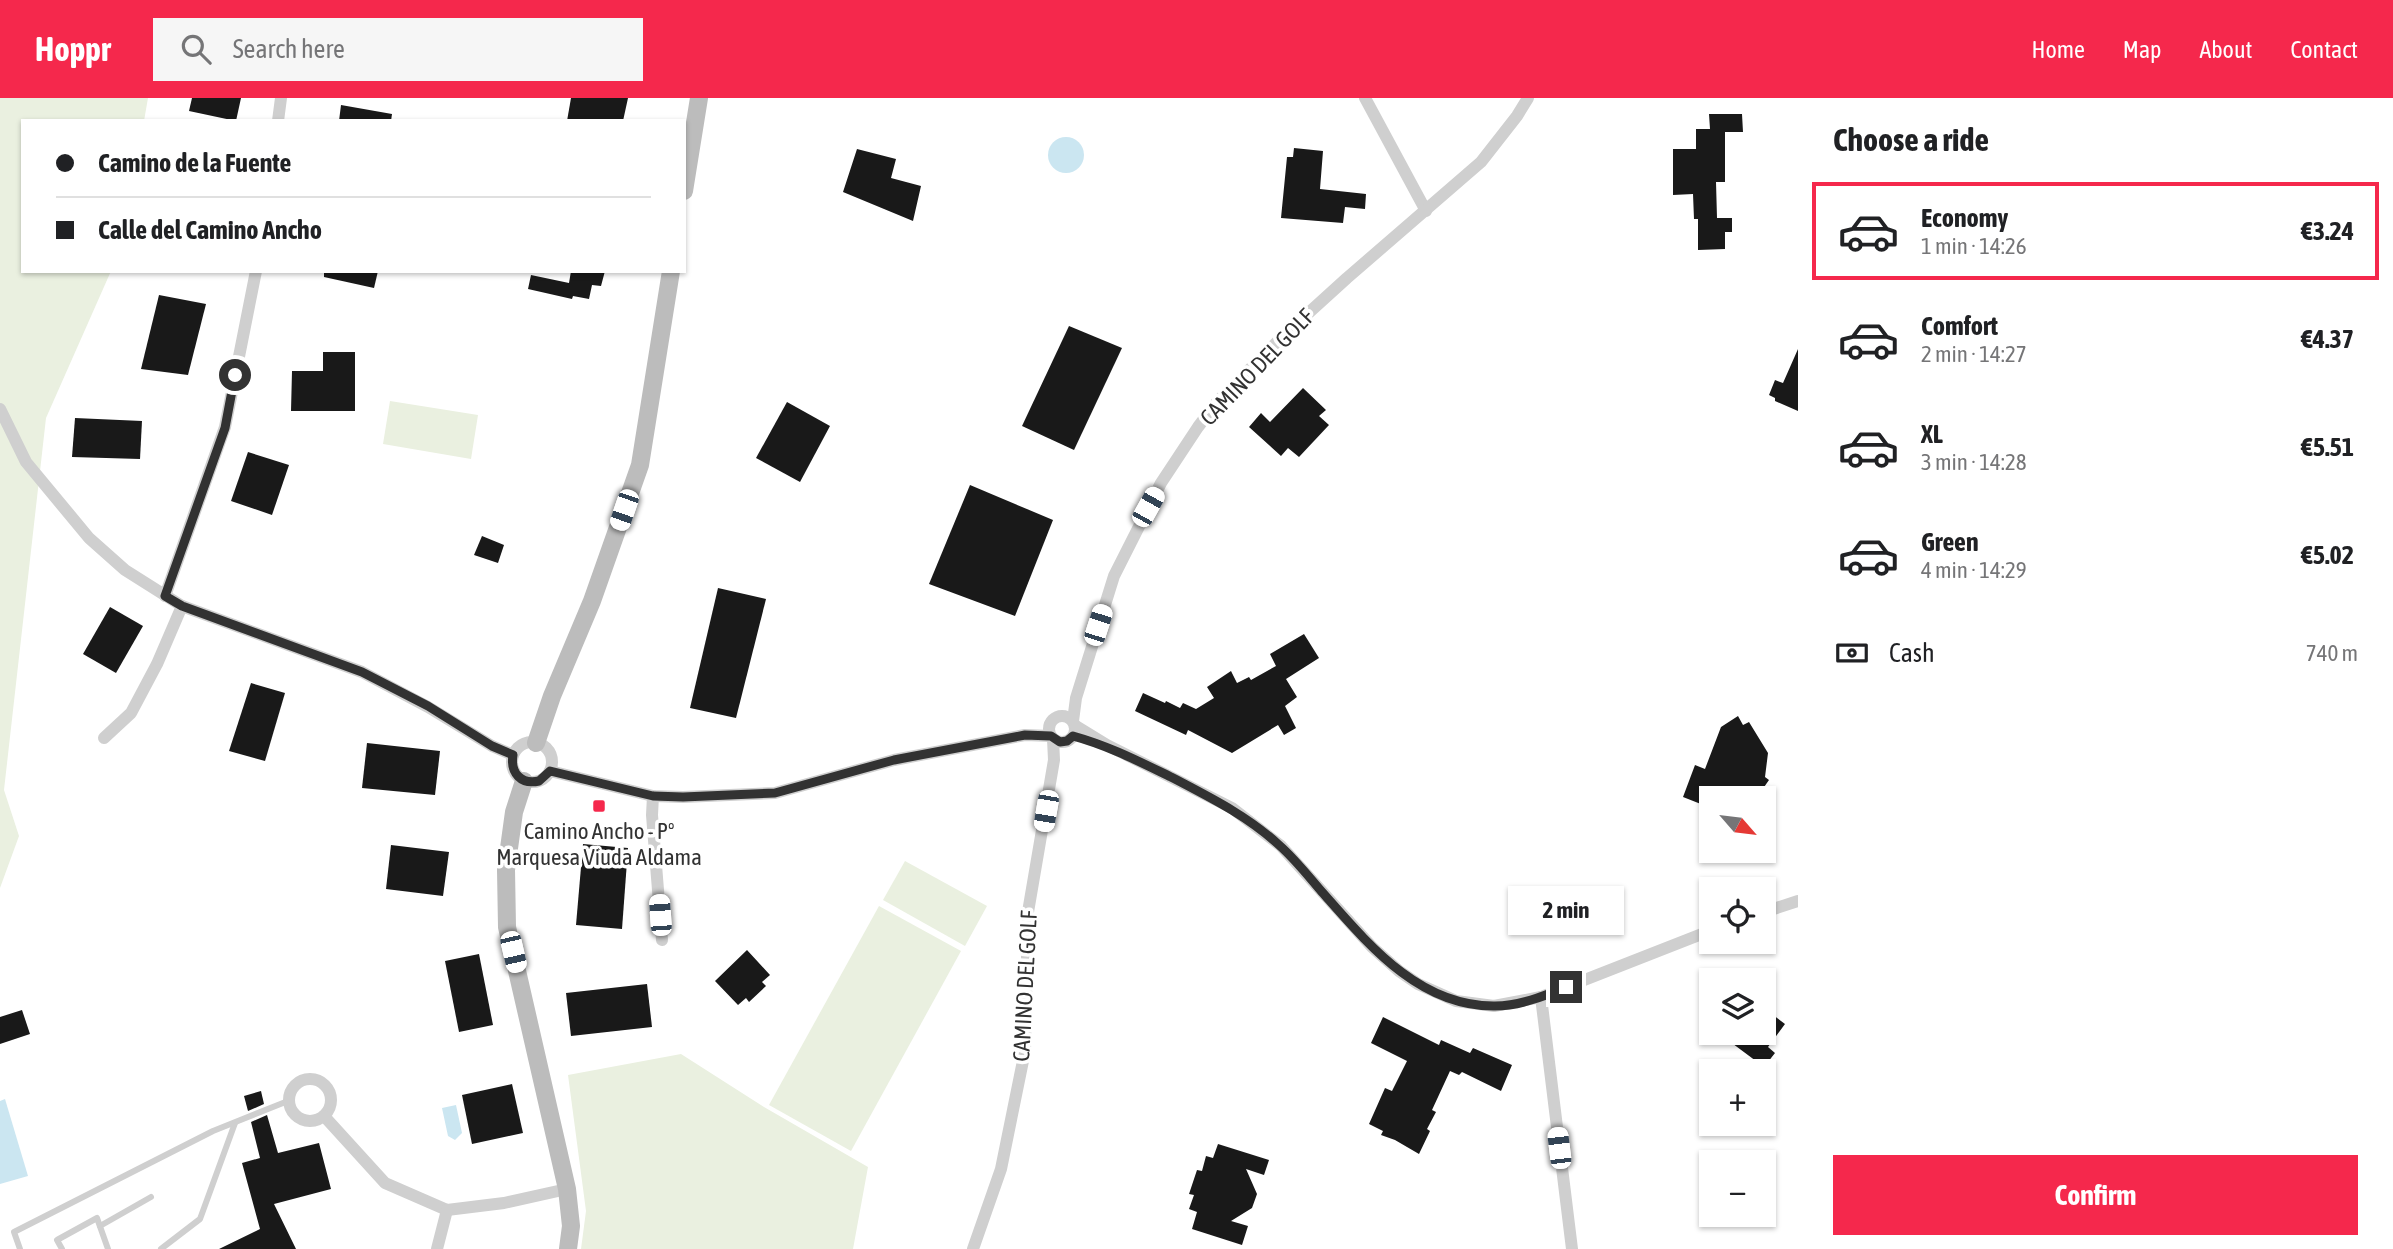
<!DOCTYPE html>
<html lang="en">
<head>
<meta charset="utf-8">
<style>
	body { margin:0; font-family:"Asap Condensed",sans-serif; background:#f6f6f6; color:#202124; height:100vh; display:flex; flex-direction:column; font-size:26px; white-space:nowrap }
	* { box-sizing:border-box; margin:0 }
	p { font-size:23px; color:#757577 }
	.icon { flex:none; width:38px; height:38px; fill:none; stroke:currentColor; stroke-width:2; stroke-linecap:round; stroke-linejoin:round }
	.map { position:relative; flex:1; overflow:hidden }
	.sheet { display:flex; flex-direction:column; background:#fff; width:595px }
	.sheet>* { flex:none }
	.top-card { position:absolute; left:21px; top:21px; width:665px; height:154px; border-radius:0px; box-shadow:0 2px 5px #0004; display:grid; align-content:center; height:154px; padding:0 35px; background:#fff }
	.needle { width:46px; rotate:118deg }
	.controls { position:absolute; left:1699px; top:688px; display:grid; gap:14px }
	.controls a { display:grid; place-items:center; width:77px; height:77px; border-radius:0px; background:#fff; box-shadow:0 2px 5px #0004; font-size:35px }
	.end { position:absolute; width:32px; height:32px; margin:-16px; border:9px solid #323232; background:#fff; box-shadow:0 0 0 4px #fff }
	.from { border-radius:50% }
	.bubble { position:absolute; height:49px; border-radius:0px; background:#fff; box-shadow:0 2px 5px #0004; font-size:23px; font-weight:700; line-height:49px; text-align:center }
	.car { position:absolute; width:21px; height:42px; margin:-21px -10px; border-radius:9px; box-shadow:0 0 5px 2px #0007; background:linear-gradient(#fff 24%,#345 0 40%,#fff 0 76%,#345 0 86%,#fff 0) }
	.top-card b { display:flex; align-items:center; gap:24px; height:66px; font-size:26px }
	.top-card b+b { border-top:2px solid #e0e0e0 }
	.top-card i { width:18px; height:18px; background:#202124 }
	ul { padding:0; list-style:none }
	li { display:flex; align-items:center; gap:21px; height:98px; margin:0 14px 10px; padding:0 21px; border:4px solid transparent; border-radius:0px }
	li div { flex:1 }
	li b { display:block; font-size:26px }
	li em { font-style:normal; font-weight:700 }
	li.selected { border-color:#f5284c }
	li>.icon { width:63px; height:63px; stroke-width:1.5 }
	h2 { padding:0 35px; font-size:32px; line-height:84px }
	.pay { display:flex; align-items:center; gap:18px; height:77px; padding:0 35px; font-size:26px }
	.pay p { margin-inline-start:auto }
	.action { display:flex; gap:14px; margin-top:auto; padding:14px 35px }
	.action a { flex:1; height:80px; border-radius:0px; background:#f5284c; color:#fff; font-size:28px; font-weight:700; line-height:80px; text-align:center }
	header { display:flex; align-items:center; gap:42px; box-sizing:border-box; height:98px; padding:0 35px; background:#f5284c; color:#fff }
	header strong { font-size:33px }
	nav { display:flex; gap:38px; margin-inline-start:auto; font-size:24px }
	.search { width:490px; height:63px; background:#f6f6f6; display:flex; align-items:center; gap:18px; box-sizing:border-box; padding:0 24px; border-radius:0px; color:#757577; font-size:26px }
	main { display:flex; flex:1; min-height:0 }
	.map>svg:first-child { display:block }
	.green { fill:#eaf0e0 }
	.water { fill:#cbe6f1 }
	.building { fill:#191919 }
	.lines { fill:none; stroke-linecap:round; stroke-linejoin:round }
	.lane { stroke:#cfcfcf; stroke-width:6 }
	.street { stroke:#cfcfcf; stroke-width:12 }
	.secondary { stroke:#bcbcbc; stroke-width:18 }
	.route { stroke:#323232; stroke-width:9 }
	.poi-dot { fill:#f5284c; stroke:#fff; stroke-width:2.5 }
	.labels { text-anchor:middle; stroke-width:7; stroke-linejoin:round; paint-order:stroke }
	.street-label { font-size:23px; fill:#323232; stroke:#fff }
	.poi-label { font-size:23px; fill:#323232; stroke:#fff }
</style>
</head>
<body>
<header>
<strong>Hoppr</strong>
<div class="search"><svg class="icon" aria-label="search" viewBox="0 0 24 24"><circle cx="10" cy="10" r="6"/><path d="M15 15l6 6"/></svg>Search here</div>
<nav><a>Home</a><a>Map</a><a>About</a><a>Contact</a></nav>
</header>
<main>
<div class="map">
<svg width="1798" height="1151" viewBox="0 0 1798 1151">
	<rect width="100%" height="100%" fill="#fff"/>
	<g class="green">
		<polygon points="0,0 148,0 144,23 23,23 23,173 111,173 46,320 4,692 19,738 0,790"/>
		<polygon points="390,303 478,317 471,361 383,346"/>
		<polygon points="905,763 987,808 965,848 883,802"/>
		<polygon points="879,808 961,853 851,1053 769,1007"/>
		<polygon points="681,956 764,1009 868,1069 853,1151 581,1151 586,1113 568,977"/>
	</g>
	<g class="water">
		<circle cx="1066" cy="57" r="18"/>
		<polygon points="5,1001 28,1078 0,1086 0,1003"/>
		<polygon points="456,1007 462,1035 455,1042 448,1038 442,1010"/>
	</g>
	<g class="building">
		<polygon points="192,0 241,0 236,23 189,13"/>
		<polygon points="571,0 628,0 623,23 567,23"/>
		<polygon points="341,7 392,16 391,23 339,23"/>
		<polygon points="1709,16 1742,16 1743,34 1725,34 1725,84 1716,84 1717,120 1732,120 1732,134 1725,134 1725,151 1698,152 1698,121 1694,121 1693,96 1673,97 1673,51 1696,51 1696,31 1710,31"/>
		<polygon points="1294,50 1323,53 1320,91 1366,96 1365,111 1345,109 1343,125 1281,120 1287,59 1293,59"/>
		<polygon points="857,51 896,61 891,80 921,88 913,123 843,94"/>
		<polygon points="324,173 378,173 374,190 324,179"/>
		<polygon points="571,173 605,173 601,188 592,187 589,201 573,198 572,201 528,191 531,177 569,185"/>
		<polygon points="159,197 206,206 188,277 141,271"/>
		<polygon points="1069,228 1122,250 1074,352 1022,328"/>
		<polygon points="1798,251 1798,313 1775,303 1775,300 1769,297 1775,282 1783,285"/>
		<polygon points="323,254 355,254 355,313 291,313 292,273 323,273"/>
		<polygon points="1303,290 1326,312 1319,318 1329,327 1299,359 1288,350 1281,358 1249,329 1261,315 1270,324"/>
		<polygon points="787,304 830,328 800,384 756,360"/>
		<polygon points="75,320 142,323 140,361 72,359"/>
		<polygon points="248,354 289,367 272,417 231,403"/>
		<polygon points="970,387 1053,422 1015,518 929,486"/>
		<polygon points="482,438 504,447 498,465 474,457"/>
		<polygon points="718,490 766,501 736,620 690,610"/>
		<polygon points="110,509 143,528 116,575 83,556"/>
		<polygon points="1304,536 1319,560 1286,581 1297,599 1285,608 1296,630 1284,637 1278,627 1232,655 1188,632 1186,637 1135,613 1143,595 1165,605 1166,603 1180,610 1183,605 1196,611 1214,600 1207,589 1231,573 1237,585 1249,579 1251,582 1276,568 1270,556"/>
		<polygon points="251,585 285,595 265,663 229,653"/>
		<polygon points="1738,618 1743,627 1749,624 1768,655 1765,679 1769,682 1762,692 1747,688 1746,700 1712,700 1711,710 1683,699 1695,667 1705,671 1721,629"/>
		<polygon points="367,645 440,653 435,697 362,690"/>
		<polygon points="583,746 628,750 622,831 576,827"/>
		<polygon points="391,747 449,754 443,798 386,791"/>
		<polygon points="747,852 770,877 762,884 766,888 749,904 746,900 738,907 715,883"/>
		<polygon points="479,856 493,927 459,934 445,863"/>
		<polygon points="647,886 652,929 571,938 566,895"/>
		<polygon points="1764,910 1785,926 1768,949 1775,955 1764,969 1717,934 1747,934 1764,947"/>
		<polygon points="22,912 30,936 0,946 0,919"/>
		<polygon points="1383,919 1439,947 1441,942 1470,955 1473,950 1512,967 1501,993 1462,974 1459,977 1450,973 1432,1012 1436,1014 1427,1031 1430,1033 1419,1056 1395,1042 1381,1037 1383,1033 1369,1026 1385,990 1392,993 1407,963 1371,945"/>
		<polygon points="512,986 523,1035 472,1046 462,997"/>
		<polygon points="261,993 264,1006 248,1013 244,998"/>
		<polygon points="267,1017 278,1055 319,1045 331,1091 274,1106 296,1151 219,1151 260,1131 242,1065 260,1060 251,1024"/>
		<polygon points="1218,1046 1269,1062 1264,1077 1246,1071 1257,1096 1252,1110 1231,1123 1248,1128 1242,1147 1192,1131 1197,1114 1189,1111 1194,1097 1189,1096 1197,1072 1202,1073 1206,1058 1213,1060"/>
	</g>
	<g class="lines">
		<g class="lane">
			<polyline points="100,1128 151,1099"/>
			<polyline points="20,1151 14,1134 213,1033 288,1003"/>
			<polyline points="62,1151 57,1142 97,1120 108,1151"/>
			<polyline points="161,1151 200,1121 235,1025"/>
		</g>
		<g class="street">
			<polyline points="1365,0 1426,113"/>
			<polyline points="278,23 281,0"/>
			<polyline points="0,311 26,364 89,440 125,472 182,508 362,574 428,609 492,648 513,657"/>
			<polyline points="165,498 225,329 256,173"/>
			<circle cx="1062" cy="631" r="13"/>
			<polyline points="1073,623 1076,600 1114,478 1161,385 1198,329 1217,304 1282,239 1347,180 1481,64 1517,18 1528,0"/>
			<polyline points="1076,628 1107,647 1232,710 1281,748 1372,849 1399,873 1418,886 1456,903 1494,908 1541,899 1712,832"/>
			<polyline points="104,640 131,615 157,566 182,508"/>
			<circle cx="532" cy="664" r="20"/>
			<polyline points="550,673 653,698 683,699 775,695 894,662 1025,637 1051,638"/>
			<polyline points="653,698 652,717 662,842"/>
			<polyline points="1764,814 1798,803"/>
			<polyline points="1541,899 1572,1151"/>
			<circle cx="310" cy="1002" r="21"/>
			<polyline points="324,1018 385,1085 447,1112 504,1105 567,1091"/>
			<polyline points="437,1151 447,1112"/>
			<polyline points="973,1151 1001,1071 1025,953 1028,814 1054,662 1053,641"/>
		</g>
		<g class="secondary">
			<polyline points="684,93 699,0"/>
			<polyline points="536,645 552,598 592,503 640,367 671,173"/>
			<polyline points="524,683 514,714 506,772 507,829 567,1091 571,1128 568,1151"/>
		</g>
	</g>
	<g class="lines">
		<path class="route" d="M235,277L225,330L165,498L182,508L362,574L428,608L492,648L513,657C510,675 521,687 539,683L550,673L653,698L683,699L775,695L894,662L1025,637L1051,638L1060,644L1067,643L1073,638C1109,648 1138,663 1171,679C1211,700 1246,717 1279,747C1295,761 1309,779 1322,794C1368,846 1419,909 1495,908C1520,908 1544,898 1566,889"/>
	</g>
	<rect class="poi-dot" x="592" y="701" width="14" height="14" rx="3.5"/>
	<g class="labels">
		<g class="street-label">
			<text transform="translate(1257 269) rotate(-46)" y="8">CAMINO DEL GOLF</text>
			<text transform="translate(1025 888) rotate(-87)" y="8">CAMINO DEL GOLF</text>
		</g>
		<g class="poi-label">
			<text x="599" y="741">Camino Ancho - Pº<tspan x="599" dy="26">Marquesa Viuda Aldama</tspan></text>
		</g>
	</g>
</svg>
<div class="controls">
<a><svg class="needle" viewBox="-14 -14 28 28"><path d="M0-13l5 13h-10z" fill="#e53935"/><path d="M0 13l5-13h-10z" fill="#757577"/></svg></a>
<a><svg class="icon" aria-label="locate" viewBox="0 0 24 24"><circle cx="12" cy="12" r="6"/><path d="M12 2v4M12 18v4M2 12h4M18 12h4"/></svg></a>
<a><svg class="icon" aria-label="layers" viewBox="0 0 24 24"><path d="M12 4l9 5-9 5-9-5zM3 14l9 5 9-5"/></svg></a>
<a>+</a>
<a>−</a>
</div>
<i class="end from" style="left:235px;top:277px"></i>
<i class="end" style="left:1566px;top:889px"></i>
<div class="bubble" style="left:1508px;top:788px;width:116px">2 min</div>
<i class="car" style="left:1148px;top:409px;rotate:29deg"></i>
<i class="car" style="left:624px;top:412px;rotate:199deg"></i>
<i class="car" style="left:1098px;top:527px;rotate:18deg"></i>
<i class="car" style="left:1046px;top:713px;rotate:190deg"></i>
<i class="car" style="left:660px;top:817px;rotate:356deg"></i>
<i class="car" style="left:513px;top:854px;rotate:167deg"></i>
<i class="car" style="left:1559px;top:1050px;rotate:353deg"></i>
<div class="top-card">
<b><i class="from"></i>Camino de la Fuente</b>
<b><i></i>Calle del Camino Ancho</b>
</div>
</div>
<section class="sheet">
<h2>Choose a ride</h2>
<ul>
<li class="selected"><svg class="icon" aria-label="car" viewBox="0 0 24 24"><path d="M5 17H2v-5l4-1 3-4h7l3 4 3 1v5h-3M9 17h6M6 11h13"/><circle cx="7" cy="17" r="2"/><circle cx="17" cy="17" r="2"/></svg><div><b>Economy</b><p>1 min · 14:26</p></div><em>€3.24</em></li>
<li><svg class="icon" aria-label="car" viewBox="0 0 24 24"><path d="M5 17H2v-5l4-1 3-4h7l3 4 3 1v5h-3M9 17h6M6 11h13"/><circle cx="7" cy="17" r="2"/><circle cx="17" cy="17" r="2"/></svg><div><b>Comfort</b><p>2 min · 14:27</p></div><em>€4.37</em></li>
<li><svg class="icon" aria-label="car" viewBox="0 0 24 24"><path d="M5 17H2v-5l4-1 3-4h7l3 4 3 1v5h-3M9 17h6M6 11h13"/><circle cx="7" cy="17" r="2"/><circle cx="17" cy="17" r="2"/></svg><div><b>XL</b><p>3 min · 14:28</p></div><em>€5.51</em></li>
<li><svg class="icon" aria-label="car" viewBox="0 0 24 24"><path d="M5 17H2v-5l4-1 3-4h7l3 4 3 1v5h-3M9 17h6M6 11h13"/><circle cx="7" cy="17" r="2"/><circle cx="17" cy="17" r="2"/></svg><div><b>Green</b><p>4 min · 14:29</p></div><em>€5.02</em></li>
</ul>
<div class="pay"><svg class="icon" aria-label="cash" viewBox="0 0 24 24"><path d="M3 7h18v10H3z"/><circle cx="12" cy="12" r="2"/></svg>Cash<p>740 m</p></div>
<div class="action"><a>Confirm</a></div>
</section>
</main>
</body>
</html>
